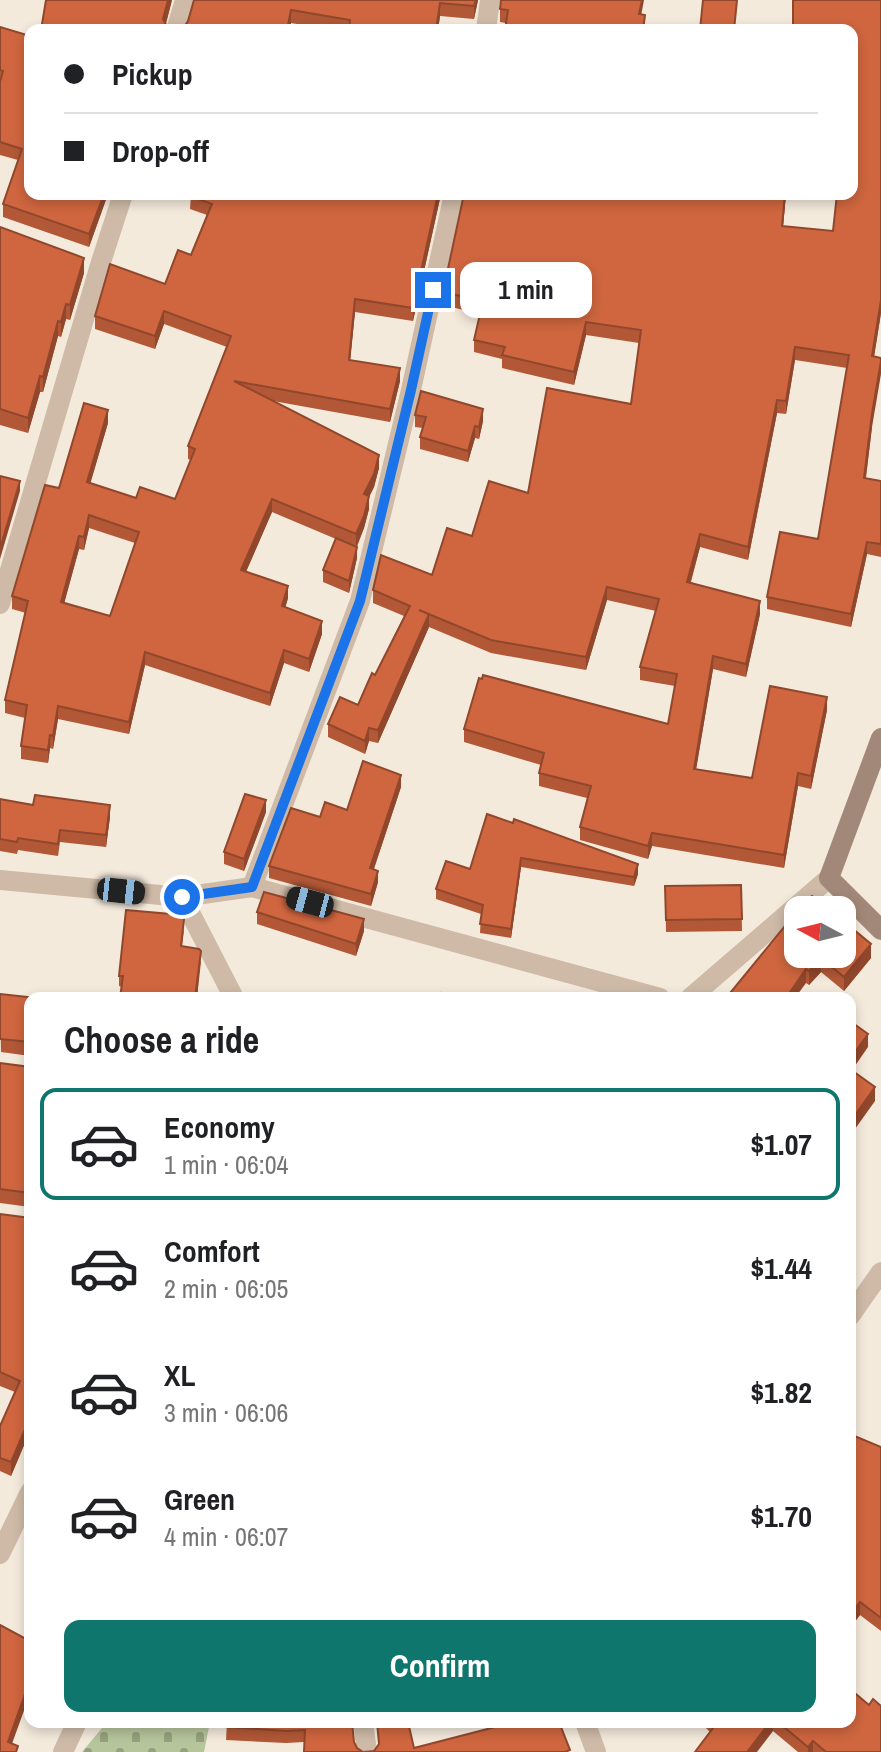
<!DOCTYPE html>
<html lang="en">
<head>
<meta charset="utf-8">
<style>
	body { margin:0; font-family:"Archivo Narrow",sans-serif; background:#f2f2f2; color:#202124; height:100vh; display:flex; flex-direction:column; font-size:30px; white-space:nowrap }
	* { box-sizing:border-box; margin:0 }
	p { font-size:26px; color:#757577 }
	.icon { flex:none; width:44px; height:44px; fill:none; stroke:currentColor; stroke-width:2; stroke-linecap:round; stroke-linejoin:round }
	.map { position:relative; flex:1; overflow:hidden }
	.sheet { position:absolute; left:24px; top:992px; width:832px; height:736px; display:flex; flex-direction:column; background:#fff; border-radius:16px; box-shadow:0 4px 12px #0003 }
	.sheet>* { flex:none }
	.banner { position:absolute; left:24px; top:24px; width:834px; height:176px; border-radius:16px; box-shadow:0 4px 12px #0003; display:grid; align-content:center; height:176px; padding:0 40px; background:#fff }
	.needle { width:52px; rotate:277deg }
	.tools { position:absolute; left:784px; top:896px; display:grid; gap:16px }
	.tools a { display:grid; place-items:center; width:72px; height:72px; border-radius:16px; background:#fff; box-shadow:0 4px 12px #0003; font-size:40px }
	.end { position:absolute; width:36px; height:36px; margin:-18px; border:10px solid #1a73e8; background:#fff; box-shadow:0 0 0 4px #fff }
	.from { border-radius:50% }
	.bubble { position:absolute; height:56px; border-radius:16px; background:#fff; box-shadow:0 4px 12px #0003; font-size:26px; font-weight:800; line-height:56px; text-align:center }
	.car { position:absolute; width:24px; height:48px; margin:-24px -12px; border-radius:10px; box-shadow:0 0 6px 2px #0007; background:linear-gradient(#222 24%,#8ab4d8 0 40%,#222 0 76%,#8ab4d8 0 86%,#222 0) }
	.banner b { display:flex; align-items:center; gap:28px; height:76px; font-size:30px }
	.banner b+b { border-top:2px solid #e0e0e0 }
	.banner i { width:20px; height:20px; background:#202124 }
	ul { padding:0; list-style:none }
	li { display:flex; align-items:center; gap:24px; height:112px; margin:0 16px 12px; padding:0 24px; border:4px solid transparent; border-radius:16px }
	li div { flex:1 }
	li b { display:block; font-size:30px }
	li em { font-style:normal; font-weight:800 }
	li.on { border-color:#0f766e }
	li>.icon { width:72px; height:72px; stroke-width:1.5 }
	h2 { padding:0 40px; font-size:36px; line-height:96px }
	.action { display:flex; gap:16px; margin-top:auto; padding:16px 40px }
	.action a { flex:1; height:92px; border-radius:16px; background:#0f766e; color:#fff; font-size:32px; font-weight:800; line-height:92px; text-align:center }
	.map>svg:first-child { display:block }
	.cemetery { fill:url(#cemetery-stones) }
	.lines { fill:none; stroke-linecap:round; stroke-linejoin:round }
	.street { stroke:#cebaa7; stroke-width:20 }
	.secondary { stroke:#a28878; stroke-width:20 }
	.wall { fill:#b25836; fill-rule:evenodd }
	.shaded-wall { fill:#91472c }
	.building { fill:#cf663f; stroke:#91472c; stroke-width:2; fill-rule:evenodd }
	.route { stroke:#1a73e8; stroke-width:10 }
</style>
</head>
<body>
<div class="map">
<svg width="881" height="1752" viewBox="0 0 881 1752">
	<defs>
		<pattern id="cemetery-stones" width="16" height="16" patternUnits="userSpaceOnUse" patternTransform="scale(2)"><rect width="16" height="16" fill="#b6c59b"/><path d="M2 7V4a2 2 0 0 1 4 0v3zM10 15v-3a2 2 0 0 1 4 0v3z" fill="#95a07e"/></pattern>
	</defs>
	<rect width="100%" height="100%" fill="#f4eadc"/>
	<polygon class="cemetery" points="107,1722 210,1722 204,1752 82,1752"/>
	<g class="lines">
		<g class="street">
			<polyline points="176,30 185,0"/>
			<polyline points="486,30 490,0"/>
			<polyline points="0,604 100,265 123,194"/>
			<polyline points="0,880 182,897 252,887 660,998"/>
			<polyline points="252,887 360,601 411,390 454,194"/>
			<polyline points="182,897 234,998"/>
			<polyline points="690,998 829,878"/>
			<polyline points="850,1316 881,1272"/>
			<polyline points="0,1554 30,1492"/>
			<polyline points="363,1722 367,1752"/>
			<polyline points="585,1722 596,1752"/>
			<polyline points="63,1752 77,1722"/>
		</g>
		<polyline class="secondary" points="881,738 829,878 881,930"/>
	</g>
	<g class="wall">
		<polygon points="46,0 172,0 166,24 167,27 178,30 184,27 188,21 194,0 478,0 474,19 440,16 438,30 333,30 291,23 290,30 41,30"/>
		<polygon points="881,0 881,313 874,357 872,427 866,478 881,481 881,557 867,554 851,627 767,609 767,597 818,539 847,368 795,360 786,414 777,413 748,560 700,547 691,582 760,614 746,677 713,669 696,769 752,778 827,710 811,789 798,786 784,868 652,846 648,859 580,840 580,827 587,798 539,786 539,773 541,765 464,742 464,729 668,724 675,686 640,680 640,667 656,611 607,600 586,670 491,653 429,627 378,743 369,741 365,754 328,737 328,724 358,705 375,675 404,616 373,603 373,590 432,575 472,536 528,493 631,404 639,343 586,335 574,385 502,368 502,359 474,352 474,340 480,314 443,305 443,292 786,194 783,226 833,231"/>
		<polygon points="500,9 641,14 645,15 645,30 505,30 506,23 500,22"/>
		<polygon points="0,27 30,194 108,194 89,247 3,217 3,204 18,160 0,155"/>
		<path d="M191,194H441L413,321L355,312L350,360L400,381L390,422L273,401L379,468L374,487L369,497V509L364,528L357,547V558L349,593L323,582V570L336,539L272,512L246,572L288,598L285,608L322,634L309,672L284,663L270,706L145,665L129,734L58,719L53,749L50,748L48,763L21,759V746L25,718L5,713V700L26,613L12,609V596L59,488L108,423L90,483L136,498L175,499L191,460L188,459V446L227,347L164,324L155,349L95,329V316L165,284L191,255L207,215L190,209ZM89,528L135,543L110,616L64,603L79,549L84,550Z"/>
		<polygon points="0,227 84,273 70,320 66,319 61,337 58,336 43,392 40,392 28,433 0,425"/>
		<polygon points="415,415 483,421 479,439 475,438 468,462 420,449 420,437 423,428 415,427"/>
		<polygon points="401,787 374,869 378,882 371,906 269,878 269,866 320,817 347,810"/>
		<polygon points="0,799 110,817 106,847 60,842 58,856 18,850 17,854 0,851"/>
		<polygon points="266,812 244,871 224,864 224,852"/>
		<polygon points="487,814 638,874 634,886 521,867 511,938 480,933 481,914 436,899 436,889 470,869"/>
		<polygon points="741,885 742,931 666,932 665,886"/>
		<polygon points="798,910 871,958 844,991 821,972 809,985 806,983"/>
		<polygon points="257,912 364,931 356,956 257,924"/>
		<polygon points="184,930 182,946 201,962 197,998 120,998 122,987 119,986 119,976"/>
		<polygon points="0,994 30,998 30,1056 1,1052"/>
		<polygon points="0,1063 30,1067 30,1207 0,1203"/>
		<polygon points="0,1214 30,1218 30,1431 11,1476 0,1471 0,1426 15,1392 0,1386"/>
		<polygon points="881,1447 881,1631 860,1615 850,1628"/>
		<polygon points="227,1722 352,1722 304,1742 286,1743 226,1740"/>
		<polygon points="700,1722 850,1722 881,1752 798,1752 773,1731 710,1732"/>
	</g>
	<g class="shaded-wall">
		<polygon points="168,0 172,0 164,30 163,19"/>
		<polygon points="476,0 478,0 474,19 474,6"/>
		<polygon points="642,0 644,0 639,27 639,14"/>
		<polygon points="440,3 440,16 438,30 436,30"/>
		<polygon points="291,10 291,23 290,30 287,30"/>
		<polygon points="104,194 108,194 89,247 89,234"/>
		<polygon points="438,194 441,194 413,321 413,308"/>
		<polygon points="785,194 786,194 782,239 782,226"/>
		<polygon points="84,258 84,273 70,320 70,305"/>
		<polygon points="355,299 355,312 349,373 349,360"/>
		<polygon points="881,300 881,313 872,369 872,356"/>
		<polygon points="66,304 66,319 61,337 61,322"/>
		<polygon points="164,311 164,324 155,349 155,336"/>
		<polygon points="58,321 58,336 43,392 43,377"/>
		<polygon points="586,322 586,335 574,385 574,372"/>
		<polygon points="795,347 795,360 786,414 786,401"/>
		<polygon points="881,361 881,374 872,427 864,491 864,478 872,414"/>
		<polygon points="400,368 400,381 390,422 390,409"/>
		<polygon points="40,376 40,392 28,433 28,418"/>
		<polygon points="777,400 777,413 748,560 748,547"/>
		<polygon points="483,409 483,421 479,439 479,427"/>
		<polygon points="108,410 108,423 87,495 87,482"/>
		<polygon points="475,426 475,438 468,462 468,451"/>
		<polygon points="379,455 379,468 374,487 369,497 369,509 364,528 356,547 356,534 364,494"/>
		<polygon points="20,481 20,491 0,559 0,549"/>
		<polygon points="272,499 272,512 241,583 241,570"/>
		<polygon points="89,515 89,528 84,550 84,537"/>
		<polygon points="700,534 700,547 687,594 687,582"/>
		<polygon points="79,536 79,549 61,615 61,602"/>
		<polygon points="867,542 867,554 851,627 851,614"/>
		<polygon points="357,547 357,558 349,593 349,581"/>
		<polygon points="288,586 288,598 282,619 282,606"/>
		<polygon points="607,587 607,600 586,670 586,657"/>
		<polygon points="760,601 760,614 746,677 746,664"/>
		<polygon points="429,614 429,627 378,743 378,730"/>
		<polygon points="322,621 322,634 309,672 309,659"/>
		<polygon points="284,650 284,663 270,706 270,693"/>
		<polygon points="145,652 145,665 129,734 129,722"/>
		<polygon points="713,656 713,669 694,782 694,769"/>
		<polygon points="827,697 827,710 811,789 811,776"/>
		<polygon points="58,706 58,719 53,749 53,736"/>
		<polygon points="369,728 369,741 365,754 365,741"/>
		<polygon points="50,735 50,748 48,763 48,750"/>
		<polygon points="798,773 798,786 784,868 784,855"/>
		<polygon points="401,775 401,787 370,880 370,868"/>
		<polygon points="266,800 266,812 244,871 244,859"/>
		<polygon points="110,805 110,817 106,847 106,835"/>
		<polygon points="652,833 652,846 648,859 648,846"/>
		<polygon points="521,858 521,867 511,938 511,929"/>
		<polygon points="638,864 638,874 634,886 634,877"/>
		<polygon points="378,871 378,882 371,906 371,894"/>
		<polygon points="364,919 364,931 356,956 356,944"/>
		<polygon points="871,944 871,958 844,991 844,977"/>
		<polygon points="201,951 197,998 195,998"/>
		<polygon points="821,958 821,972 809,985 809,971"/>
		<polygon points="806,969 806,983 795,998 786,998"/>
		<polygon points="868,1034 868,1047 850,1073 850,1059"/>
		<polygon points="875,1087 875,1101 850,1136 850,1122"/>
		<polygon points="30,1418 30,1431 11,1476 11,1462"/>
		<polygon points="860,1602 860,1615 850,1628 850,1615"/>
		<polygon points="30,1680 30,1694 9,1752 8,1742"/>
		<polygon points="626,1722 636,1722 626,1726"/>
		<polygon points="770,1722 773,1722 773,1731 757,1752 747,1752"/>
		<polygon points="813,1741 813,1752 808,1752 808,1747"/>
	</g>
	<g class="building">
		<polygon points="46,0 168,0 163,19 167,27 178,30 184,27 188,21 194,0 476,0 474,6 440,3 436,30 349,30 350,20 291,10 287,30 41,30"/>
		<polygon points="501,0 642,0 639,14 645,15 643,30 505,30 508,10 500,9"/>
		<polygon points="703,0 737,0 734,30 700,30"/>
		<polygon points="793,0 881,0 881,300 872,356 881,358 881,361 872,414 864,478 881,481 881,544 867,542 851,614 767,597 780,532 818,539 849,355 795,347 786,401 777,400 748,547 700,534 687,582 760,601 746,664 713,656 694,769 752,778 770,686 827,697 811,776 798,773 784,855 652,833 648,846 580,827 591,786 539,773 544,753 464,729 479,678 482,679 483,675 668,724 677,674 640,667 659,599 607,587 586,657 491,640 419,610 429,614 378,730 369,728 365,741 328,724 340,697 358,705 372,673 375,675 410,606 373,590 381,555 432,575 447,528 472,536 489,481 528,493 547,388 631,404 641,330 586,322 574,372 502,355 505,347 474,340 483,301 443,292 464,194 785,194 782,226 833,231 837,194 852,194 852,30 793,30"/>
		<polygon points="0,27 30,36 30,194 104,194 89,234 3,204 22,149 0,142 0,82 3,71 0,70"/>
		<path d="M191,194H438L413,308L355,299L349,360L400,368L390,409L234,381L379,455L374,474L364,494L369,496L364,516L356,534L272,499L241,570L288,586L282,606L322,621L309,659L284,650L270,693L145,652L129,722L58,706L53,736L50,735L48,750L21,746L27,705L5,700L28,601L12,596L45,485L59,488L84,403L108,410L87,482L136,498L140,487L175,499L195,449L188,446L231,336L164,311L155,336L95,316L110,264L165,284L178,250L191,255L212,204L190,196ZM89,515L139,532L110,616L61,602L79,536L84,537Z"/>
		<polygon points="0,227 84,258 70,305 66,304 61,322 58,321 43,377 40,376 28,418 0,409"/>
		<polygon points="421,391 483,409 479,427 475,426 468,451 420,437 426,417 415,415"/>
		<polygon points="0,476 20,481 0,549"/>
		<polygon points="336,538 357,547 349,581 323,570"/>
		<polygon points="363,761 401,775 370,868 378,871 371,894 269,866 291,808 320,817 325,802 347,810"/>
		<polygon points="245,794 266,800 244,859 224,852"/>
		<polygon points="35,795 110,805 106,835 60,830 58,844 18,838 17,842 0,839 0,799 33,805"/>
		<polygon points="487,814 513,823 514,819 638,864 634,877 521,858 511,929 480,924 483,905 436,889 446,861 470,869"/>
		<polygon points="741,885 742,919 666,920 665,886"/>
		<polygon points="264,892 364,919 356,944 257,912"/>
		<polygon points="812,896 829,910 798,910"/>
		<polygon points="126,910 182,915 184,919 181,946 199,949 201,951 195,998 120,998 123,976 119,976"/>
		<polygon points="798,910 798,954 842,954 842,920 871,944 844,977 821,958 809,971 806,969 786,998 726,998"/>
		<polygon points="441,993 461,998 439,998"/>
		<polygon points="0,994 37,998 30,998 30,1042 0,1039"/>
		<polygon points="850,1021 868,1034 850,1059"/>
		<polygon points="0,1063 30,1067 30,1193 0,1189"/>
		<polygon points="850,1069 875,1087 850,1122"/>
		<polygon points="0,1214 30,1218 30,1418 11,1462 0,1458 0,1426 20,1381 0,1372"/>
		<polygon points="852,1435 881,1447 881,1618 860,1602 850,1615 850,1440"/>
		<polygon points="0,1625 30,1641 30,1680 8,1742 18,1746 16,1752 0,1752"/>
		<polygon points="850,1689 869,1705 873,1699 881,1706 881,1752 826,1752 813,1741 808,1747 778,1722 850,1722"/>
		<polygon points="227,1722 352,1722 354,1742 357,1748 363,1752 304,1752 305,1730 286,1731 226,1727"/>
		<polygon points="377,1722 408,1722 414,1748 499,1726 509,1722 559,1722 570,1750 565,1752 364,1752 374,1751 379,1744"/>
		<polygon points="713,1722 770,1722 747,1752 695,1752 716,1724"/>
	</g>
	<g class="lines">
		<polyline class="route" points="182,897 252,887 360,601 411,390 433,290"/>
	</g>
</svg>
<div class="tools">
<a><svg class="needle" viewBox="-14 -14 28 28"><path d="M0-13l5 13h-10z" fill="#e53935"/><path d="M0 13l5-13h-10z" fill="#757577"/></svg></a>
</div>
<i class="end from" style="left:182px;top:897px"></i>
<i class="end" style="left:433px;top:290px"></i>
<div class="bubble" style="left:460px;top:262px;width:132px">1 min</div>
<i class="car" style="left:121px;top:891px;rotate:96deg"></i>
<i class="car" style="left:310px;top:902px;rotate:285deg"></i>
<div class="banner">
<b><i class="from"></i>Pickup</b>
<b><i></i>Drop-off</b>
</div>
<section class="sheet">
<h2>Choose a ride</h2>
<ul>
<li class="on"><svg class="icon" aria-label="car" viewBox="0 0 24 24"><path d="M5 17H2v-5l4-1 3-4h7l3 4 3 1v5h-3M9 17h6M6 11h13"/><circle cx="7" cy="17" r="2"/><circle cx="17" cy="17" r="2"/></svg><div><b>Economy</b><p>1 min · 06:04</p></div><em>$1.07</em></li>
<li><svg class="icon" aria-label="car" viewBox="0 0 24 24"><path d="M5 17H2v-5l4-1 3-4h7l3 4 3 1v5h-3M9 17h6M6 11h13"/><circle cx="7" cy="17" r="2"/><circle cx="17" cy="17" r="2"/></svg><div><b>Comfort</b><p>2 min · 06:05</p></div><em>$1.44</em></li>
<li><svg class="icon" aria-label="car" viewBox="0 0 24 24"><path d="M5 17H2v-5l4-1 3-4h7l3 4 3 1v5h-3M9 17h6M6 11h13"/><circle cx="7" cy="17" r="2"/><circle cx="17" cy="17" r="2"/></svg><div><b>XL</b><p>3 min · 06:06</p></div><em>$1.82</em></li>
<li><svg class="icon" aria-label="car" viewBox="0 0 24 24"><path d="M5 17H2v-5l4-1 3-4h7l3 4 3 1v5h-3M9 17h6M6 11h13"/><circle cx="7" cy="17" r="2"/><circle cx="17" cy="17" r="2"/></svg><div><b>Green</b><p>4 min · 06:07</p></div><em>$1.70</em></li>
</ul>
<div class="action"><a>Confirm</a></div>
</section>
</div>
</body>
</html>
